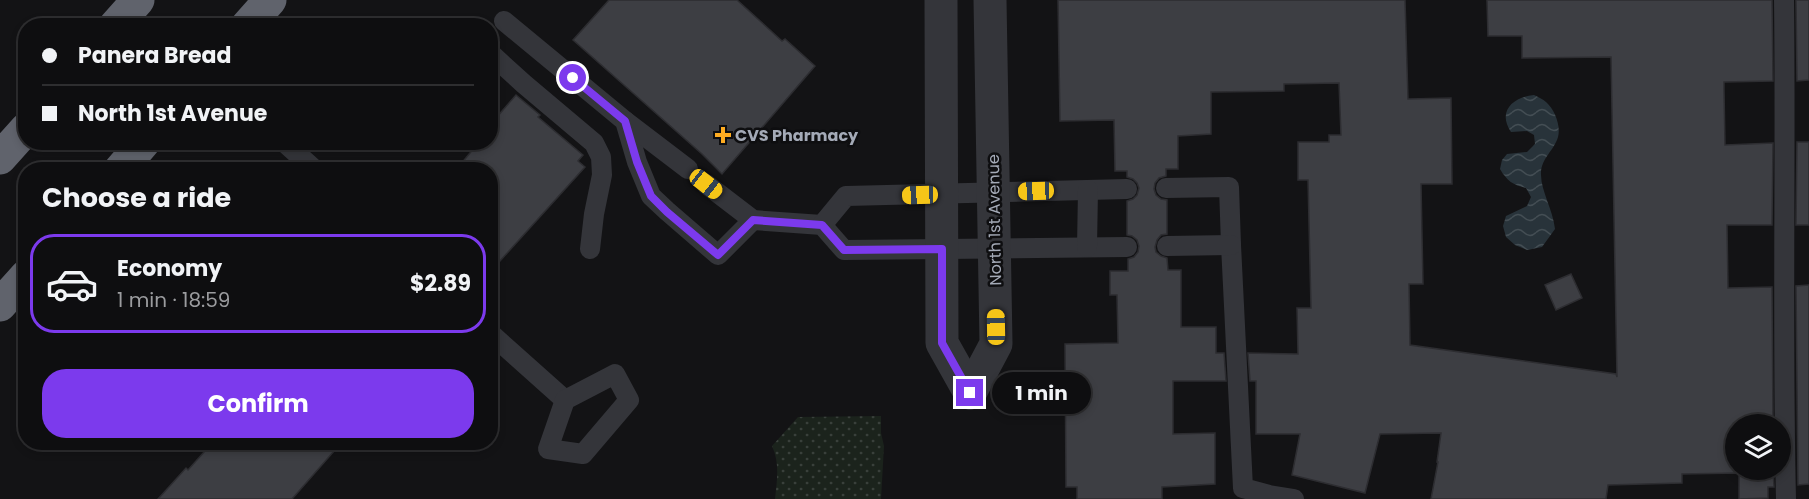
<!DOCTYPE html>
<html lang="en">
<head>
<meta charset="utf-8">
<style>
	body { margin:0; font-family:Poppins,sans-serif; background:#1c1c1e; color:#f1f3f6; height:100vh; display:flex; flex-direction:column; font-size:22px; white-space:nowrap }
	* { box-sizing:border-box; margin:0 }
	p { font-size:20px; color:#9b9c9f }
	.icon { flex:none; width:33px; height:33px; fill:none; stroke:currentColor; stroke-width:2; stroke-linecap:round; stroke-linejoin:round }
	.map { position:relative; flex:1; overflow:hidden }
	.drawer { position:absolute; left:18px; top:162px; width:480px; height:288px; display:flex; flex-direction:column; background:#0e0e10; border-radius:24px; box-shadow:0 3px 9px #0003,0 0 0 2px #2e2e30 }
	.drawer>* { flex:none }
	.banner { position:absolute; left:18px; top:18px; width:480px; height:132px; border-radius:24px; box-shadow:0 3px 9px #0003,0 0 0 2px #2e2e30; display:grid; align-content:center; height:132px; padding:0 24px; background:#0e0e10 }
	.controls { position:absolute; left:1725px; top:414px; display:grid; gap:12px }
	.controls a { display:grid; place-items:center; width:66px; height:66px; border-radius:50%; background:#0e0e10; box-shadow:0 3px 9px #0003,0 0 0 2px #2e2e30; font-size:30px }
	.end { position:absolute; width:27px; height:27px; margin:-14px; border:8px solid #7c3aed; background:#fff; box-shadow:0 0 0 3px #fff }
	.from { border-radius:50% }
	.bubble { position:absolute; height:42px; border-radius:21px; background:#0e0e10; box-shadow:0 3px 9px #0003,0 0 0 2px #2e2e30; font-size:20px; font-weight:700; line-height:42px; text-align:center }
	.car { position:absolute; width:18px; height:36px; margin:-18px -9px; border-radius:8px; box-shadow:0 0 4px 2px #0007; background:linear-gradient(#f5c518 24%,#345 0 40%,#f5c518 0 76%,#345 0 86%,#f5c518 0) }
	.banner b { display:flex; align-items:center; gap:21px; height:57px; font-size:22px }
	.banner b+b { border-top:2px solid #2e2e30 }
	.banner i { width:15px; height:15px; background:#f1f3f6 }
	ul { padding:0; list-style:none }
	li { display:flex; align-items:center; gap:18px; height:99px; margin:0 12px 9px; padding:0 12px; border:3px solid transparent; border-radius:24px }
	li div { flex:1 }
	li b { display:block; font-size:22px }
	li em { font-style:normal; font-weight:700 }
	li.active { border-color:#7c3aed }
	li>.icon { width:54px; height:54px; stroke-width:1.5 }
	h2 { padding:0 24px; font-size:27px; line-height:72px }
	.primary-button { display:flex; gap:12px; margin-top:auto; padding:12px 24px }
	.primary-button a { flex:1; height:69px; border-radius:24px; background:#7c3aed; color:#fff; font-size:24px; font-weight:700; line-height:69px; text-align:center }
	.map>svg:first-child { display:block }
	.grass { fill:url(#grass-dots) }
	.water { fill:url(#water-waves) }
	.building { fill:#3d3e43; stroke:#2d2d31; stroke-width:1.5 }
	.lines { fill:none; stroke-linecap:round; stroke-linejoin:round }
	.lane { stroke:#34353a; stroke-width:20 }
	.street { stroke:#34353a; stroke-width:33 }
	.highway { stroke:#60636c; stroke-width:33 }
	.route { stroke:#7c3aed; stroke-width:8 }
	.poi-dot { fill:#ffac21; stroke:#0e0e10; stroke-width:2 }
	.labels { text-anchor:middle; stroke-width:5; stroke-linejoin:round; paint-order:stroke }
	.poi-label { font-size:16px; font-weight:bold; fill:#a4aab7; stroke:#0e0e10; text-anchor:start }
	.street-label { font-size:16px; fill:#a4aab7; stroke:#0e0e10 }
</style>
</head>
<body>
<div class="map">
<svg width="1809" height="499" viewBox="0 0 1809 499">
	<defs>
		<pattern id="grass-dots" width="8" height="8" patternUnits="userSpaceOnUse" patternTransform="scale(1.5)"><rect width="8" height="8" fill="#1b231c"/><path d="M2 2h.1M6 6h.1" fill="none" stroke="#39403b" stroke-width="1.8" stroke-linecap="round"/></pattern>
		<pattern id="water-waves" width="16" height="10" patternUnits="userSpaceOnUse" patternTransform="scale(1.5)"><rect width="16" height="10" fill="#28333a"/><path d="M0 5q4-4 8 0t8 0" fill="none" stroke="#444e54"/></pattern>
	</defs>
	<rect width="100%" height="100%" fill="#131315"/>
	<path class="grass" d="M881,416V433L884,446L881,499H775C777,481 780,463 772,446L798,417Z"/>
	<path class="water" d="M1534,95C1538,97 1543,99 1546,102C1555,110 1561,126 1558,137C1554,151 1540,159 1541,175C1541,191 1553,210 1555,229L1542,247L1527,250L1515,245L1506,237L1503,226L1506,216L1527,206L1531,197L1526,188C1513,185 1507,181 1500,169L1502,160L1507,154L1527,152L1535,144L1534,135L1527,131L1511,132C1497,111 1513,97 1534,95Z"/>
	<g class="building">
		<polygon points="609,0 737,0 782,41 785,39 815,66 722,174 702,154 573,40"/>
		<polygon points="1058,0 1405,0 1408,99 1451,98 1452,184 1421,184 1423,284 1409,284 1410,345 1616,374 1617,377 1611,57 1522,58 1522,36 1488,36 1487,0 1772,0 1773,81 1724,82 1724,90 1725,145 1773,143 1772,225 1727,225 1728,288 1772,287 1773,424 1736,424 1736,470 1773,470 1774,487 1768,487 1768,498 1739,499 1739,473 1682,474 1682,483 1608,485 1606,499 1431,499 1438,462 1437,462 1441,433 1380,434 1365,493 1292,475 1300,434 1256,434 1256,381 1250,381 1248,353 1298,354 1297,308 1311,308 1308,180 1298,180 1298,142 1329,142 1329,135 1341,135 1339,83 1284,84 1284,91 1211,92 1211,134 1178,136 1178,169 1166,169 1166,176 1159,178 1155,183 1154,189 1156,195 1161,199 1167,200 1167,234 1161,235 1157,240 1155,247 1156,252 1161,256 1167,258 1168,270 1181,270 1181,327 1216,327 1216,353 1224,353 1226,381 1173,381 1173,434 1215,433 1215,484 1162,487 1162,499 1077,499 1077,487 1066,487 1065,344 1118,343 1117,295 1110,295 1110,271 1128,271 1128,259 1134,257 1138,252 1139,246 1137,240 1132,236 1127,235 1127,201 1133,199 1137,195 1139,188 1137,183 1133,179 1127,177 1127,171 1115,171 1114,120 1060,121"/>
		<polygon points="1796,0 1809,0 1809,80 1797,81"/>
		<polygon points="516,95 540,115 538,117 583,155 578,161 585,167 490,272 490,170 456,170 479,142 490,142 490,129 498,120 496,118"/>
		<polygon points="1797,142 1809,142 1809,225 1796,225"/>
		<polygon points="1571,274 1582,298 1556,310 1545,285"/>
		<polygon points="1809,285 1809,484 1798,485 1796,286"/>
		<polygon points="213,442 342,442 292,499 158,499 186,468 188,470"/>
	</g>
	<g class="lines">
		<g class="lane">
			<path d="M1784,0C1786,166 1782,333 1786,499"/>
			<polyline points="504,21 625,121 637,162 651,196 667,211 718,255 753,220"/>
			<polyline points="490,53 524,84 594,143 601,157 602,175 594,214 590,249"/>
			<polyline points="625,121 688,169"/>
			<polyline points="284,142 315,170"/>
			<polyline points="706,184 753,220 822,225 844,250 1127,247"/>
			<polyline points="1166,188 1229,187 1231,245 1243,488 1269,495 1294,499"/>
			<polyline points="822,225 846,196 1127,189"/>
			<polyline points="1167,246 1231,245"/>
			<polyline points="1087,247 1088,190"/>
			<polyline points="490,333 565,400"/>
			<polygon points="615,374 629,400 583,454 548,449 565,400"/>
		</g>
		<g class="street">
			<polyline points="941,0 942,343 970,393"/>
			<polyline points="970,393 996,344 990,0"/>
		</g>
		<g class="highway">
			<polyline points="115,26 138,0"/>
			<polyline points="247,26 270,0"/>
			<polyline points="0,158 26,129"/>
			<polyline points="120,170 144,142"/>
			<polyline points="0,305 26,276"/>
		</g>
	</g>
	<g class="lines">
		<polyline class="route" points="573,78 625,121 637,162 651,196 667,212 718,255 753,220 822,225 844,250 942,249 942,343 970,393"/>
	</g>
	<path class="poi-dot" d="M720 126h6v6h6v6h-6v6h-6v-6h-6v-6h6z"/>
	<g class="labels">
		<g class="poi-label">
			<text x="735" y="141">CVS Pharmacy</text>
		</g>
		<g class="street-label">
			<text transform="translate(994 220) rotate(-91)" y="6">North 1st Avenue</text>
		</g>
	</g>
</svg>
<div class="controls">
<a><svg class="icon" aria-label="layers" viewBox="0 0 24 24"><path d="M12 4l9 5-9 5-9-5zM3 14l9 5 9-5"/></svg></a>
</div>
<i class="end from" style="left:573px;top:78px"></i>
<i class="end" style="left:970px;top:393px"></i>
<div class="bubble" style="left:992px;top:372px;width:99px">1 min</div>
<i class="car" style="left:706px;top:184px;rotate:128deg"></i>
<i class="car" style="left:1036px;top:191px;rotate:268deg"></i>
<i class="car" style="left:920px;top:195px;rotate:268deg"></i>
<i class="car" style="left:996px;top:327px;rotate:359deg"></i>
<div class="banner">
<b><i class="from"></i>Panera Bread</b>
<b><i></i>North 1st Avenue</b>
</div>
<section class="drawer">
<h2>Choose a ride</h2>
<ul>
<li class="active"><svg class="icon" aria-label="car" viewBox="0 0 24 24"><path d="M5 17H2v-5l4-1 3-4h7l3 4 3 1v5h-3M9 17h6M6 11h13"/><circle cx="7" cy="17" r="2"/><circle cx="17" cy="17" r="2"/></svg><div><b>Economy</b><p>1 min · 18:59</p></div><em>$2.89</em></li>
</ul>
<div class="primary-button"><a>Confirm</a></div>
</section>
</div>
</body>
</html>
